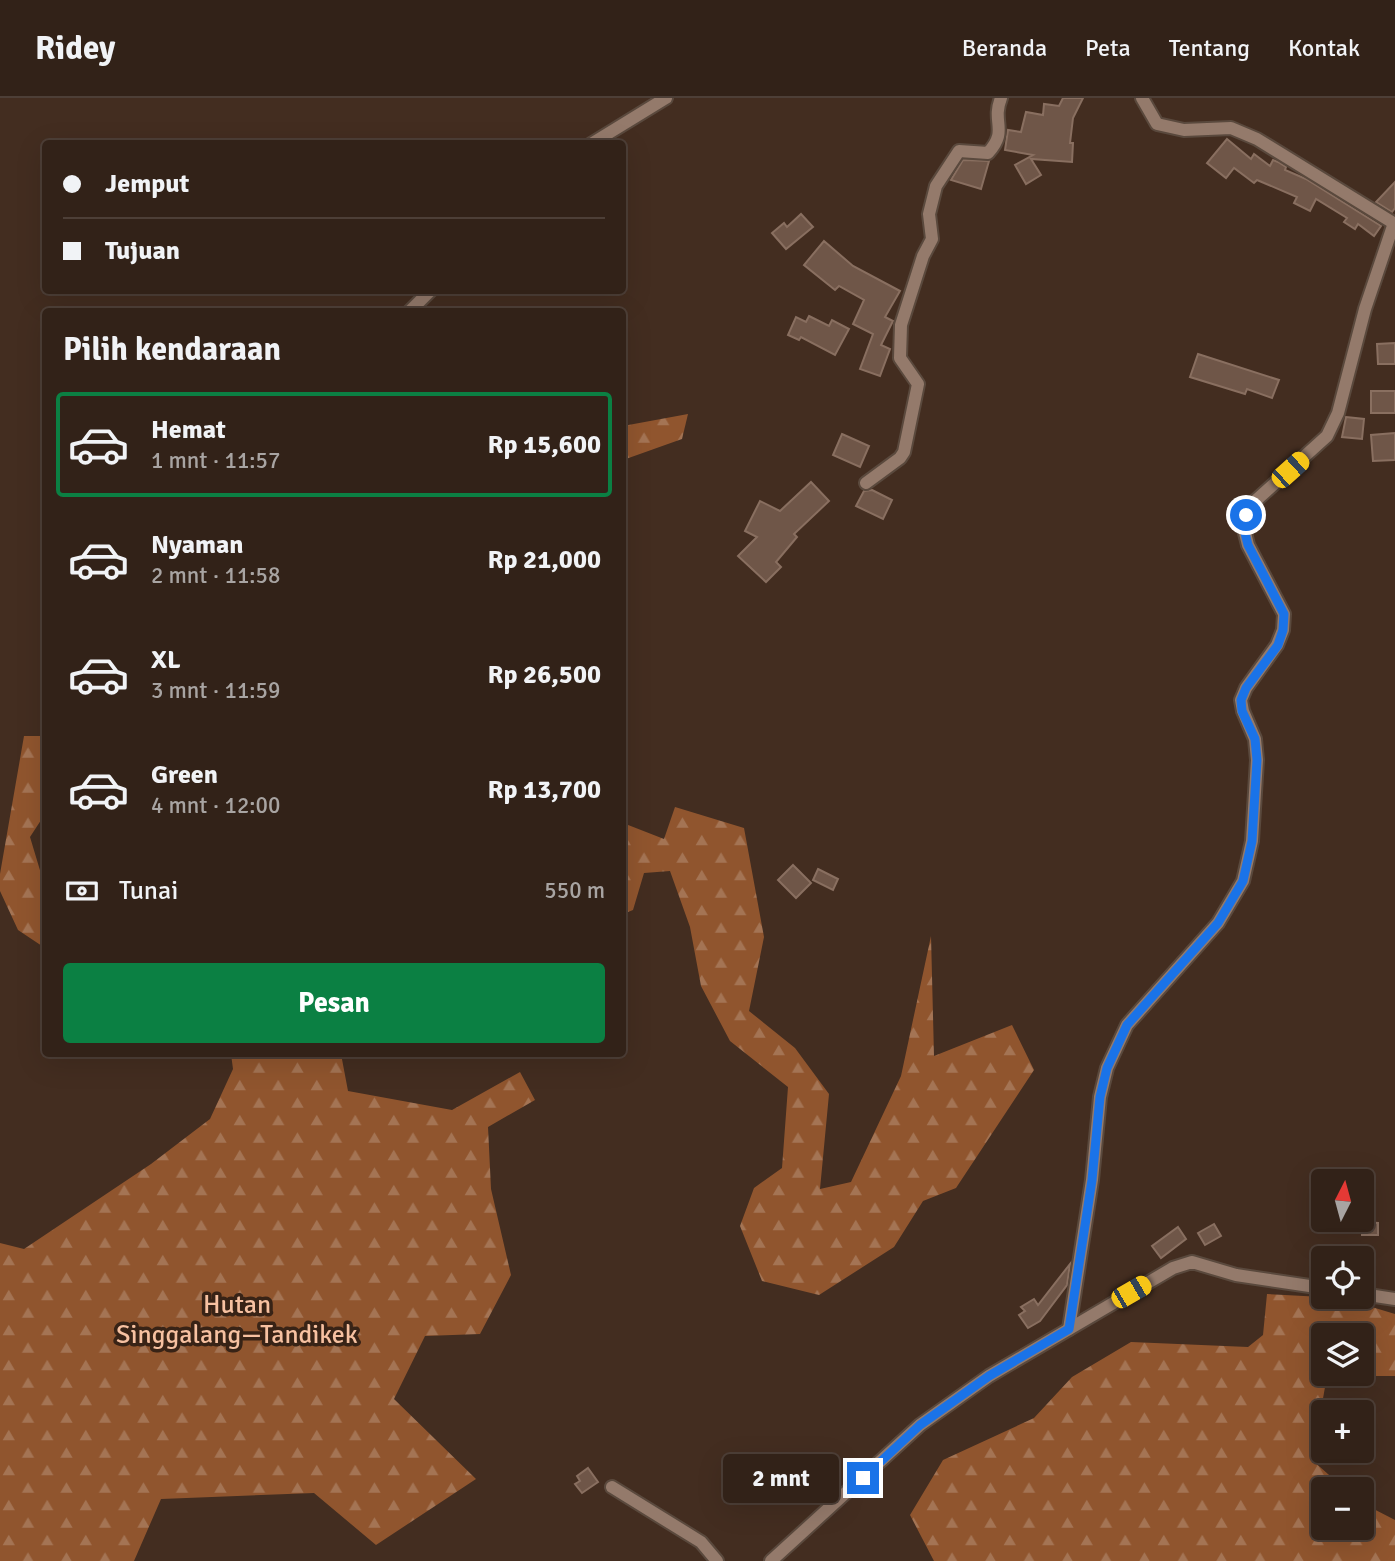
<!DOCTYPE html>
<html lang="id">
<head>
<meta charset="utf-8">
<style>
	body { margin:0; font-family:Signika,sans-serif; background:#3d2f25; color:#f1f3f6; height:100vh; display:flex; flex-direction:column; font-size:26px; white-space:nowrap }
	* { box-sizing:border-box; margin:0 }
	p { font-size:23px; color:#a8a4a2 }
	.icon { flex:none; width:38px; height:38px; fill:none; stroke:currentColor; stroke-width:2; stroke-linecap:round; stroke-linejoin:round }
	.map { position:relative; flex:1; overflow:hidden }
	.side { position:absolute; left:42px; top:210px; width:584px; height:749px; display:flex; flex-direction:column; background:#322218; border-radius:7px; box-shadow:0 7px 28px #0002,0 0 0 2px #4d3f37 }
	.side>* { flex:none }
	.hud { position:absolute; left:42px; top:42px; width:584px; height:154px; border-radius:7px; box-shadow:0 7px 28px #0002,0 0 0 2px #4d3f37; display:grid; align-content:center; height:154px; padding:0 21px; background:#322218 }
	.needle { width:46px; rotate:6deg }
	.controls { position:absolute; left:1311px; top:1071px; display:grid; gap:14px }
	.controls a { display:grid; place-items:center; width:63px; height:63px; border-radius:7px; background:#322218; box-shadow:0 7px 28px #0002,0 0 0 2px #4d3f37; font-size:35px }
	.end { position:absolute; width:32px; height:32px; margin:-16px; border:9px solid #1a73e8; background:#fff; box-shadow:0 0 0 4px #fff }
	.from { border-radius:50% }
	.bubble { position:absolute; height:49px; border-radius:7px; background:#322218; box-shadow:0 7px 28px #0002,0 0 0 2px #4d3f37; font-size:23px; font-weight:800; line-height:49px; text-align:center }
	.car { position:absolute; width:21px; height:42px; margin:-21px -10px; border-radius:9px; box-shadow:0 0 5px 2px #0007; background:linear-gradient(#f5c518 24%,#345 0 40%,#f5c518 0 76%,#345 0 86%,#f5c518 0) }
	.hud b { display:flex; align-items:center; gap:24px; height:66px; font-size:26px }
	.hud b+b { border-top:2px solid #4d3f37 }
	.hud i { width:18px; height:18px; background:#f1f3f6 }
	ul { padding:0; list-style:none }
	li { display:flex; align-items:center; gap:21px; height:105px; margin:0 14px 10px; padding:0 7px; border:4px solid transparent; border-radius:7px }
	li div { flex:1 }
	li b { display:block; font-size:26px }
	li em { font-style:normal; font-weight:800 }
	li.selected { border-color:#0b8043 }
	li>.icon { width:63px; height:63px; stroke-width:1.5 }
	h2 { padding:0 21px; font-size:32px; line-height:84px }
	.pay { display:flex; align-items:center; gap:18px; height:77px; padding:0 21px; font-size:26px }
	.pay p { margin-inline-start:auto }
	.cta { display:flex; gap:14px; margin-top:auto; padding:14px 21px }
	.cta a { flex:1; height:80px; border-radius:7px; background:#0b8043; color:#fff; font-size:28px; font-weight:800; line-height:80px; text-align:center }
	header { display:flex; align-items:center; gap:42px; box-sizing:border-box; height:98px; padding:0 35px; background:#322218; border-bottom:2px solid #4d3f37 }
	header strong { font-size:33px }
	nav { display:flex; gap:38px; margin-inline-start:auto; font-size:24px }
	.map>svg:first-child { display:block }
	.forest { fill:url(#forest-firs); fill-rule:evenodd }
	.building { fill:#6f5648; stroke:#896f60; stroke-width:2 }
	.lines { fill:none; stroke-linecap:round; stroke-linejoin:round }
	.street-casing { stroke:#5a493d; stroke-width:16 }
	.street { stroke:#947a6b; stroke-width:12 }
	.route { stroke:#1a73e8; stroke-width:9 }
	.labels { text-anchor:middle; stroke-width:7; stroke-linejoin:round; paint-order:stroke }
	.park-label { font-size:26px; fill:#f7c1a1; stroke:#382316 }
</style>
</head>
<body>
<header>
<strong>Ridey</strong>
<nav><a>Beranda</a><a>Peta</a><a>Tentang</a><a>Kontak</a></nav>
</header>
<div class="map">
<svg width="1395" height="1463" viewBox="0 0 1395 1463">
	<defs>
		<pattern id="forest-firs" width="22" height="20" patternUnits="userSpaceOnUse" patternTransform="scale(1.75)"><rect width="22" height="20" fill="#90552e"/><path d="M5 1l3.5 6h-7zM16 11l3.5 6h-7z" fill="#a47454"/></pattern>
	</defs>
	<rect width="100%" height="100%" fill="#432d20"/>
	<g class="forest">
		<polygon points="688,316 682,341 623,362 623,328"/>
		<polygon points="24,638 45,638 45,716 30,739 42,779 45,780 45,850 18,832 0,793 0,776"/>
		<polygon points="675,709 744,730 764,839 749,913 795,950 829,996 820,1091 851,1084 901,978 931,838 934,958 1012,927 1034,972 956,1090 923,1103 894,1149 819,1197 762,1183 740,1128 754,1090 782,1070 788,989 730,943 701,888 690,829 670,773 644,775 633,812 623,816 623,725 664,741"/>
		<polygon points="231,956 341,956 348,993 452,1012 520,974 535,1002 488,1029 491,1091 511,1177 480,1236 425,1238 394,1301 476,1381 376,1447 314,1395 161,1401 134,1463 0,1463 0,1145 24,1151 151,1066 210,1021 233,971"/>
		<path d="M1267,1196L1342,1200L1395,1216V1278H1327L1312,1362L1345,1391H1323V1430H1362V1405L1395,1422V1463H934L910,1417L943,1362L1034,1320L1072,1279L1131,1244L1248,1249L1263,1237ZM1362,1237V1276H1323V1237Z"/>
	</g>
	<g class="building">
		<polygon points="1063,0 1083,0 1073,20 1070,45 1073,45 1072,64 1031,61 1041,77 1026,86 1015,67 1033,57 1005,52 1008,32 1021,34 1026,14 1043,17 1044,6 1059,8"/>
		<polygon points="1227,41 1251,61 1254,56 1270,68 1273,62 1278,64 1286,69 1285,72 1306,81 1381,128 1374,138 1358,126 1355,131 1344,124 1347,120 1316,101 1310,113 1294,105 1297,99 1257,82 1254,85 1234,70 1226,80 1207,65"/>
		<polygon points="963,62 989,63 981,91 951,82"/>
		<polygon points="1395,84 1395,110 1392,114 1376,104"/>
		<polygon points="801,116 813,129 786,151 772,135 784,125 787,129"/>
		<polygon points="824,143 853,168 900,193 885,219 893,223 881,247 890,251 880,278 860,271 873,236 853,226 864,202 839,188 835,192 804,167"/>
		<polygon points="809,218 829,228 832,222 849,231 835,257 801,239 799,242 788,237 796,219 806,224"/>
		<polygon points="1395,245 1395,266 1378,266 1377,246"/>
		<polygon points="1198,256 1279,282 1272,300 1247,291 1245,296 1190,279"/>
		<rect x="1371" y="293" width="24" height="22"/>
		<polygon points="1346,319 1364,321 1362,341 1342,339"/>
		<polygon points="1395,335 1395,362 1373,363 1371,337"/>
		<polygon points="842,336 869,348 860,369 833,357"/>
		<polygon points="811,384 829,403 794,436 797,439 776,464 781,469 766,484 738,458 757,439 745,433 760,403 780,413"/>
		<polygon points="872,392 892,402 883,421 856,408 864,393"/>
		<polygon points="793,767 811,785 796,800 778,782"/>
		<polygon points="818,771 838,781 833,792 813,782"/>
		<polygon points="1362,1124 1378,1125 1378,1137 1362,1137"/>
		<polygon points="1214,1126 1221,1138 1205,1147 1198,1135"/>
		<polygon points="1178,1129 1186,1141 1161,1160 1152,1148"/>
		<polygon points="1070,1166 1067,1187 1040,1223 1028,1230 1019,1217 1025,1213 1021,1209 1034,1201 1038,1207"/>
		<polygon points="588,1370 598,1384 582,1395 575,1386 580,1383 577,1378"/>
	</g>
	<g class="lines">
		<g class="street-casing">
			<g id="street">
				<polyline points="1142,0 1157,26 1184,32 1231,30 1257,41 1395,126"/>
				<polyline points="591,46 666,0"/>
				<polyline points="409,214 431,192"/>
				<path d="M866,385L900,360L904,354L918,286L900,260L901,227L923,158L932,141L929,116L936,88L959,53L988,55C1009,32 991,25 1001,0"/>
				<polyline points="1362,1196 1395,1201"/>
				<polyline points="1069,1231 1092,1082 1100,999 1107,970 1127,927 1218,825 1243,783 1252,743 1257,662 1255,641 1243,613 1241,602 1246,590 1277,547 1283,532 1284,516 1248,447 1244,431 1246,417 1253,405 1327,338 1338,315 1365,211 1394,125"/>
				<polyline points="612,1389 701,1444 717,1463"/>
				<polyline points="771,1463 920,1327 989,1278 1173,1170 1192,1164 1236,1177 1323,1190"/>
			</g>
		</g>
		<use href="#street" class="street"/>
	</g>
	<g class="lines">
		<polyline class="route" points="863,1380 920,1327 989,1278 1069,1231 1092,1082 1100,999 1107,970 1127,927 1218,825 1243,783 1252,743 1257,662 1255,641 1242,613 1241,602 1246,590 1278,547 1283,532 1284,516 1248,447 1244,431 1246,417"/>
	</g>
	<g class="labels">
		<g class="park-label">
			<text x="237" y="1215">Hutan<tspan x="237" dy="30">Singgalang—Tandikek</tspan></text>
		</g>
	</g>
</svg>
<div class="controls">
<a><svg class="needle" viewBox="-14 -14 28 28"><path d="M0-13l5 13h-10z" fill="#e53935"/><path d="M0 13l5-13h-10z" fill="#a8a4a2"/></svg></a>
<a><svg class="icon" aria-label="locate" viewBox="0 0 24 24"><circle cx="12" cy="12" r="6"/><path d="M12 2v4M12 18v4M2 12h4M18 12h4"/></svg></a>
<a><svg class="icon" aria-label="layers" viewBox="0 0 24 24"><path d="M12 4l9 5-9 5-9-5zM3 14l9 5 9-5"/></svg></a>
<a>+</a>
<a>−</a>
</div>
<i class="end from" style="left:1246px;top:417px"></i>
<i class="end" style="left:863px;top:1380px"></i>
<div class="bubble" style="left:723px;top:1356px;width:116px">2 mnt</div>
<i class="car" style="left:1290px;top:372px;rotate:48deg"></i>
<i class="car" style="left:1131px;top:1194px;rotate:60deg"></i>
<div class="hud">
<b><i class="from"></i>Jemput</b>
<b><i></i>Tujuan</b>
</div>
<section class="side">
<h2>Pilih kendaraan</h2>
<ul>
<li class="selected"><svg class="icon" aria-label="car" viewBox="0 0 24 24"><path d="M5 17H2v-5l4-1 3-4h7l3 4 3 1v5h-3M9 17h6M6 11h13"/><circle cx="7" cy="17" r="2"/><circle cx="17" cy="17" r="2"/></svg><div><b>Hemat</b><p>1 mnt · 11:57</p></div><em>Rp 15,600</em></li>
<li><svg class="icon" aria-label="car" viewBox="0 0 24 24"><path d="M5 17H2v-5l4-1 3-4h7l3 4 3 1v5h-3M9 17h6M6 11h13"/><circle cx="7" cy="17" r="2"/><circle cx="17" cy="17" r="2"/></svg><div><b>Nyaman</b><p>2 mnt · 11:58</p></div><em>Rp 21,000</em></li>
<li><svg class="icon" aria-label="car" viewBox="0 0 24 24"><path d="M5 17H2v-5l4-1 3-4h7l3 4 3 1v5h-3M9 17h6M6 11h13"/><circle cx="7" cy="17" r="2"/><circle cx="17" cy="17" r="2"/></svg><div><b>XL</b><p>3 mnt · 11:59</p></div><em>Rp 26,500</em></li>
<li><svg class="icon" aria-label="car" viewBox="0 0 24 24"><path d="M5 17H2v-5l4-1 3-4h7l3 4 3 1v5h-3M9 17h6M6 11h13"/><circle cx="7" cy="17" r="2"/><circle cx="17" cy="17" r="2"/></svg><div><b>Green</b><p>4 mnt · 12:00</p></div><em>Rp 13,700</em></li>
</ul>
<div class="pay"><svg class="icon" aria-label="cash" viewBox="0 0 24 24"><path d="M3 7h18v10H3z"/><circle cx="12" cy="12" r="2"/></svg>Tunai<p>550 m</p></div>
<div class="cta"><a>Pesan</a></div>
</section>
</div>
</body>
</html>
